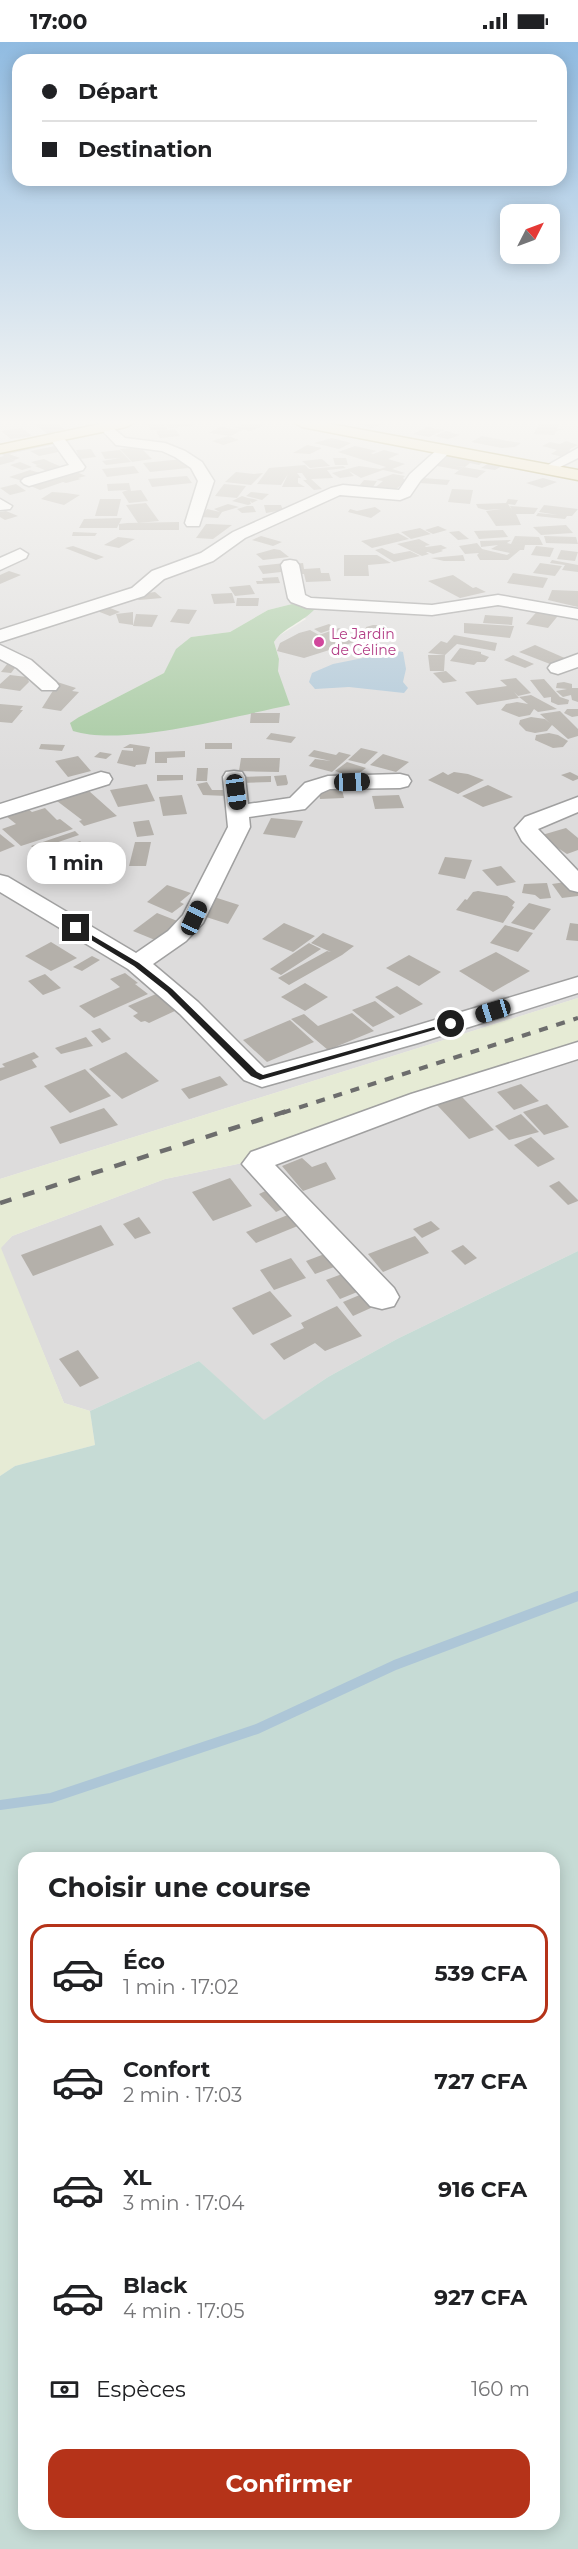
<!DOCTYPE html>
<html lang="fr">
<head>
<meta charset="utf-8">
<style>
	body { margin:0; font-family:Montserrat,sans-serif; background:#f2f2f2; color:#202124; height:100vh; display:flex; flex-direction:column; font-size:22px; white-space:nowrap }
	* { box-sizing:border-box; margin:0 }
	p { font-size:20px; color:#757577 }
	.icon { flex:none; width:33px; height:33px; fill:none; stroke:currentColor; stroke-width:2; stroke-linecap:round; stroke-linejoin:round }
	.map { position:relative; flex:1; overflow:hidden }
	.drawer { position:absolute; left:18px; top:1810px; width:542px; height:678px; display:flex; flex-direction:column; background:#fff; border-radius:18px; box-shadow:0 3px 15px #0003 }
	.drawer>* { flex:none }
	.hud { position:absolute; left:12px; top:12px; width:555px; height:132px; border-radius:18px; box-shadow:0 3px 15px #0003; display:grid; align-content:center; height:132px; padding:0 30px; background:#fff }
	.needle { width:39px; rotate:48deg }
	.fabs { position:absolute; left:500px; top:162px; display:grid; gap:12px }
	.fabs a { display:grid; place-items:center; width:60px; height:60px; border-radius:12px; background:#fff; box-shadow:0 3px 15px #0003; font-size:30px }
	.end { position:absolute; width:27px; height:27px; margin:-14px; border:8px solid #1f1f1f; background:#fff; box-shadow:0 0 0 3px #fff }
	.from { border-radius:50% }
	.bubble { position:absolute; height:42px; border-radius:18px; background:#fff; box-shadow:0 3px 15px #0003; font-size:20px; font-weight:700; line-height:42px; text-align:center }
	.car { position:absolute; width:18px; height:36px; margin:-18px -9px; border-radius:8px; box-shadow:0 0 4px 2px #0007; background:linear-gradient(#222 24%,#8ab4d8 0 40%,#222 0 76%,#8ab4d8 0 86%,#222 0) }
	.hud b { display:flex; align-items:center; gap:21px; height:57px; font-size:22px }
	.hud b+b { border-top:2px solid #e0e0e0 }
	.hud i { width:15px; height:15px; background:#202124 }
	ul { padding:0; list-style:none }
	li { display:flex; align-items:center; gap:18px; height:99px; margin:0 12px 9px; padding:0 18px; border:3px solid transparent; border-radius:18px }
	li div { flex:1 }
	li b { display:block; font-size:22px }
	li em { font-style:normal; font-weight:700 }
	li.active { border-color:#b53319 }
	li>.icon { width:54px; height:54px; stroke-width:1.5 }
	h2 { padding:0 30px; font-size:27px; line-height:72px }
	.pay { display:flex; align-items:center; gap:15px; height:66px; padding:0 30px; font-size:22px }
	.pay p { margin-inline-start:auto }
	.button { display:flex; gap:12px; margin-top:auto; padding:12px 30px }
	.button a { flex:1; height:69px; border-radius:18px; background:#b53319; color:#fff; font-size:24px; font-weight:700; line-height:69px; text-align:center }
	.status { display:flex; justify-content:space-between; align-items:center; height:42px; padding:0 30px; background:#fff; direction:ltr }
	.status svg { height:16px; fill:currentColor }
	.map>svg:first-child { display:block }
	.residential { fill:#dddcdc; fill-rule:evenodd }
	.farmland { fill:#e6ebd5 }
	.forest { fill:#a6c9a1 }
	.wetland { fill:#c6dbd5; fill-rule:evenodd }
	.water { fill:#adc6d7 }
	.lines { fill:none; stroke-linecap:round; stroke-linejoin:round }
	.stream { stroke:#adc6d7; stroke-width:10 }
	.building { fill:#b4b0aa }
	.minor-casing { stroke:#a0a0a0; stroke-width:3 }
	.major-casing { stroke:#877413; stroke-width:3 }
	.minor { fill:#fff; fill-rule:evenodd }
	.major { fill:#f0deaa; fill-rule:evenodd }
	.rail-far1 { stroke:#6d6d6d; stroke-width:4; stroke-dasharray:9 9; stroke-linecap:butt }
	.rail { stroke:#6d6d6d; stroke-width:4.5; stroke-dasharray:12 12; stroke-linecap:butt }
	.route { fill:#1f1f1f }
	.hotel-dot { fill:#d1479c; stroke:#fff; stroke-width:2 }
	.labels { text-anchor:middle; stroke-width:6; stroke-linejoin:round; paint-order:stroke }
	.far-hotel-label { font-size:14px; fill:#b23c85; stroke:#fff; text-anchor:start }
</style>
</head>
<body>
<div class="status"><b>17:00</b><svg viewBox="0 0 49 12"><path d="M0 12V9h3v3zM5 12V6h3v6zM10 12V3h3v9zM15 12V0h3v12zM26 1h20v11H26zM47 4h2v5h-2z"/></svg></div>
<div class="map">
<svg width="578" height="2507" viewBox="0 0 578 2507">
	<rect width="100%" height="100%" fill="#efede7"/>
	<g class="residential">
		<path d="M0,381H578V956L0,1137ZM292,562L306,577L277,595L274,600L279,617L277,629L289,663L79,675L164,631L191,595L230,590L268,568Z"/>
		<polygon points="578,1008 578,1209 397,1297 328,1335 263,1379 199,1319 90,1369 64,1361 0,1206 12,1194 165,1137 262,1117"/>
	</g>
	<polygon class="farmland" points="578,956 578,1008 262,1117 165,1137 12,1194 1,1206 64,1361 90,1369 95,1403 15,1424 0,1434 0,1137"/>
	<path class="forest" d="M292,562L315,567C303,580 283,586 274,600L279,617L278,629L290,663C235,674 124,705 73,689L70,681L79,675L164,631L176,607L191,595L230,590L268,568Z"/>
	<path class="wetland" d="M578,1209V2507H0V1434L15,1424L95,1403L90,1369L199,1319L264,1378L328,1335L397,1297ZM24,1816H554V2482H24Z"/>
	<polygon class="water" points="398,609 403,610 406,627 403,640 408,646 404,651 349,645 315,647 309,640 312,631 333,622"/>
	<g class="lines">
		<polyline class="stream" points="0,1763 51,1756 257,1687 395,1623 578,1554"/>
	</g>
	<g class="building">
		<polygon points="33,381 56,381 67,389 48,392"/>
		<polygon points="147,381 164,381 168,388 175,387 180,394 160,396 156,389 163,388 151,388"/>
		<polygon points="166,381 191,381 193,384 169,386"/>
		<polygon points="246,381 253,381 264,384 250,389 235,386"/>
		<polygon points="355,381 387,381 372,386"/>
		<polygon points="539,381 560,381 557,387 563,387 556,389 554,393 534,392"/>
		<polygon points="220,385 242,388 231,394 209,391"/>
		<polygon points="427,385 444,388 429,395 413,392"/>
		<polygon points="22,386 32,394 11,397 1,389"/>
		<polygon points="446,389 460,393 448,397 434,394"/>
		<polygon points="228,394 239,398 223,403 212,399"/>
		<polygon points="482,394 508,399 521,401 515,405 502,406 471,400"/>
		<polygon points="332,396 351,401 339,407 314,401"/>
		<polygon points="566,399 578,403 570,407 569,412 563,415 551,412 557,408 542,404 550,400 560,402"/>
		<polygon points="51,400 55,402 9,412 20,416 14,418 8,415 15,419 0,423 0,415 4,414 0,411"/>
		<polygon points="307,403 322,406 310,412 293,411"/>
		<polygon points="55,404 63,409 39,414 30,409"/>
		<polygon points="355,404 377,409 371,411 373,412 384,408 399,412 388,417 405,422 392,427 405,431 401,432 383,428 361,436 349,429 354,434 340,436 332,431 359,424 380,427 386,425 338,410"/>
		<polygon points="140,405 152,417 132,420 120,407"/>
		<polygon points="91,407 96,415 80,417 76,408"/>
		<polygon points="120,408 131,420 106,423 102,419 121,416 105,417 101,410"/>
		<polygon points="445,413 484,420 479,423 470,421 465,425 449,423 463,425 459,428 432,423"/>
		<polygon points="333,416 346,416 348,423 335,423"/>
		<polygon points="44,417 50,420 62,425 47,429 35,424 44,421 37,423 31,420"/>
		<polygon points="183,417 188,426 150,430 143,421"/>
		<polygon points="322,417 330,424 310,426 302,419"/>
		<polygon points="20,420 32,425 22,428 10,423"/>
		<polygon points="489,421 502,424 495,428 481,426"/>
		<polygon points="305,423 309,427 343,424 346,426 327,428 333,436 311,437 322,447 314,448 303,438 307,438 302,431 297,431 301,436 298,436 298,441 305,445 282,445 288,432 281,443 257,442 269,426"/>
		<polygon points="134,424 139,431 107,435 102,427"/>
		<polygon points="463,425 486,429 477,436 454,432"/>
		<polygon points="30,428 43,432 23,439 9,435"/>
		<polygon points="74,429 86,434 78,436 81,437 66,441 63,440 40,448 26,442"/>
		<polygon points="236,430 254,432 263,431 251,443 225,440"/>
		<polygon points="393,432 405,434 403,436 406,439 391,451 372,448 383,439 376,438"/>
		<polygon points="187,434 192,441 152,445 148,437"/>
		<polygon points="423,436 450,438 447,443 420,441"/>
		<polygon points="543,436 557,440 542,446 526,441"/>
		<polygon points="364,438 377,439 373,445 359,444"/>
		<polygon points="129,441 131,449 141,448 148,459 129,461 122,450 128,448 108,449 107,442"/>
		<polygon points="16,442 26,449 10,453 0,446"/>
		<polygon points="224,442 246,444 237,456 215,454"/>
		<polygon points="452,447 473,448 470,462 448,460"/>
		<polygon points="52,450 66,451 80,453 64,463 41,457"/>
		<polygon points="251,450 269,452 262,458 246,454"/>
		<polygon points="242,454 248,456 258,458 252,461 250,459 251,462 248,463 232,459"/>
		<polygon points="100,457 121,457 117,474 95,474"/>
		<polygon points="508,457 518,458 515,463 508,462 512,468 510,464 538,466 534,472 516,472 521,483 496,484 486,469 501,467 486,468 478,466 476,462 506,461"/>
		<polygon points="146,461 159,479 138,481 126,463"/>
		<polygon points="228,462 239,465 222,470 218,476 201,475 207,467 220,470 214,467"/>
		<polygon points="264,463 281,463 283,468 266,471"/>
		<polygon points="544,463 578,467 572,474 567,474 565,477 536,474 538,471 558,473 539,470"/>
		<polygon points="247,464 253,464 256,470 242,471 237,467"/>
		<polygon points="375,465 381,469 371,476 348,470 350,467 357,469"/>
		<polygon points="6,469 18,474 5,478 0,475 0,470"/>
		<polygon points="122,476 117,486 79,486 84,477"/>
		<polygon points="179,480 179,488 119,488 119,482 127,481"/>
		<polygon points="206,482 210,482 232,483 213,497 196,496"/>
		<polygon points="566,483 573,491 541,493 533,485"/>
		<polygon points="438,484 447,488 433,492 425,488"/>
		<polygon points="420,486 431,492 411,497 401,490"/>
		<polygon points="503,488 508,495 479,497 474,489"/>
		<polygon points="459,489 469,497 458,498 449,490"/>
		<polygon points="73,490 97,491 95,494 72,494"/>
		<polygon points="398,491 409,497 372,506 361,499"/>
		<polygon points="261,494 282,500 273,504 252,498"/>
		<polygon points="515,494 539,495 543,503 525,503 524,508 520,508 508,518 480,518 477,513 479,511 465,512 459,504 477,501 482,507 507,513 510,511 491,507 498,503 481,505 480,499 511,498 507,501 511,502"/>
		<polygon points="544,494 576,495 578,502 546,501"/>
		<polygon points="118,495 135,497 119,506 104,503"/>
		<polygon points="419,497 430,503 425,504 426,505 441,503 447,506 441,508 443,509 440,510 433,512 428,510 426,510 429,512 422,514 397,502"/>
		<polygon points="73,504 104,515 96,518 65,506"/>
		<polygon points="536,504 554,506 550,515 531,513"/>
		<polygon points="382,506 394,512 410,509 420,514 394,520 375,508"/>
		<polygon points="274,507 280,508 289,515 263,518 256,512"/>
		<polygon points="561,508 578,510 575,519 557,517"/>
		<polygon points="344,513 377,513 391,521 368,523 369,534 344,534"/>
		<polygon points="463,513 465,519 444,519 431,516"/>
		<polygon points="552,518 578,523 578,530 562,528 565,523 550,521"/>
		<polygon points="285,521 290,529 263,532 258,524"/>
		<polygon points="303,521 304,527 320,526 321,531 329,531 331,539 306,540 304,532 296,532 294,522"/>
		<polygon points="540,521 562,524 555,534 533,531"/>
		<polygon points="9,529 21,533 0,542 0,533"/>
		<polygon points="513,531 548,536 543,546 507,541"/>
		<polygon points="453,533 473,546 476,545 486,550 460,556 428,539"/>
		<polygon points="278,535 280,541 257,542 256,539 263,539 262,536"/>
		<polygon points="250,543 255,552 235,554 229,545"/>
		<polygon points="552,548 578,549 578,565 548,558"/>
		<polygon points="155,550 162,556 139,558 133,553"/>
		<polygon points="232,551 235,561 214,562 211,552"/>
		<polygon points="237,556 259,556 258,564 236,564"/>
		<polygon points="103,563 120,570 110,574 92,567"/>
		<polygon points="540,566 561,570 548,586 526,582"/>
		<polygon points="178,567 197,568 189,582 170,580"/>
		<polygon points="133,570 133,583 119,581 116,572"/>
		<polygon points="136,572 158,573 152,585 133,584"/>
		<polygon points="485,573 513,575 512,583 483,581"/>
		<polygon points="464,581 514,584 510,596 464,591"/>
		<polygon points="329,582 336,586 321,591 314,587"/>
		<polygon points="373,583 382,583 387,587 387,591 381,593 365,590 366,585"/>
		<polygon points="339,586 361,598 304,616 277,609 280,601 299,591 310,588 319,593"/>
		<polygon points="454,593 497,601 495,609 457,602 445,613 444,629 430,629 428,613 445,613 428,611 441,599 447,601"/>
		<polygon points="535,603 567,617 550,622 519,610"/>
		<polygon points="460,606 481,610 481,612 489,615 485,620 477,620 474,623 450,619"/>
		<polygon points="513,613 534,622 525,626 504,618"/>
		<polygon points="11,617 19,621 11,631 1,630"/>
		<polygon points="446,629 457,639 443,641 433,631"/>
		<polygon points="10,633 27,635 29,640 20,649 0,646 0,642"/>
		<polygon points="516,636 531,651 518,654 514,650 519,656 477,663 465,650 507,644 500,638"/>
		<polygon points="544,637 560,655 569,658 568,662 558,663 551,660 551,655 544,656 530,638"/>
		<polygon points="54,639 76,646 72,649 79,650 61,669 42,666 54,647"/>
		<polygon points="564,640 572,642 572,646 578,646 578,660 572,658 571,653 563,655 556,649 567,647 556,646 557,641"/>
		<polygon points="531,653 557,667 538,670 534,667 530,673 519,675 501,668 506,662 517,660 528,662 519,655"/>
		<polygon points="0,662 23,664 20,668 23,668 12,681 0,680"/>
		<polygon points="567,667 578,667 578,674 572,675 564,671"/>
		<polygon points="560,669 578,687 578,694 568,697 552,683 547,689 535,691 526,689 519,682 520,678 531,675 545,677 550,681 540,672"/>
		<polygon points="251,671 280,671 279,681 250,681"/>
		<polygon points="271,691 296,695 291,701 266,697"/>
		<polygon points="549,691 558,693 568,699 563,705 553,706 535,698 536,693"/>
		<rect x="205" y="701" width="27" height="6"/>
		<polygon points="41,702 65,703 62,709 39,707"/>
		<polygon points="130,702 150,705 146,722 136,723 135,725 117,721 122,708 133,709 133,706 123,706"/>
		<polygon points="361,706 378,710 365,722 348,718"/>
		<polygon points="314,708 336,713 339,710 351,713 332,730 309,724 315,717 331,719 308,714"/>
		<polygon points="185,709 185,715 167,716 167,721 155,721 155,710"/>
		<polygon points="100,710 112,712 106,717 94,715"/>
		<polygon points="383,712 409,720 396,730 370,723"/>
		<polygon points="78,714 91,729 68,735 55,719"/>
		<polygon points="241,716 280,716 279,730 239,729"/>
		<polygon points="347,720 366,726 354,735 335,729"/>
		<polygon points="197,726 208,726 207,739 196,739"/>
		<polygon points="443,730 448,733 454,730 468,732 484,738 458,752 428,738"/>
		<polygon points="570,730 578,734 578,737 573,739 561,733"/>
		<polygon points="157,733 183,733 183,738 157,739"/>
		<polygon points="286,733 288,741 287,743 277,744 274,734"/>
		<polygon points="271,734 271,740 240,741 240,735"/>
		<polygon points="207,740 212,748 227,748 227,754 203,753 197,742"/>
		<polygon points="147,742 155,759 118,765 110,748"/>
		<polygon points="488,743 513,755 483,765 462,754"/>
		<polygon points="341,744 344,756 320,757 318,747"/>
		<polygon points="89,749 117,774 84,784 79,779 82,778 57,759"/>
		<polygon points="182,753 187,772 163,774 159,755"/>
		<polygon points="399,753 404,766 375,767 372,754"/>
		<polygon points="45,766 57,778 60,777 73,787 21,804 2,787 16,782 6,774 28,767 32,770"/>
		<polygon points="271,776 303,779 295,796 263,792"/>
		<polygon points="149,778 154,793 137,795 133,780"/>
		<polygon points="566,786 578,796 578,808 567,812 544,797 542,793"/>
		<polygon points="75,789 79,793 35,808 31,804"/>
		<polygon points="0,792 15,804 0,810"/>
		<polygon points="80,799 109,824 93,829 95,832 68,839 55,828 61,826 56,822 62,820 50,809"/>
		<polygon points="135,800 151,800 146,824 129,824"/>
		<polygon points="445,815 472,818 465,837 438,832"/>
		<polygon points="501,824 516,840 497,844 482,828"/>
		<polygon points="572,839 578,847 578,854 562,856 552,842"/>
		<polygon points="547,841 551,856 540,857 535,853 522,851 524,842"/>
		<polygon points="167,843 191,851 180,860 184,862 172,871 147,860"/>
		<polygon points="478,849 507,854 515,860 512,864 514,865 503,881 456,868 465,857 467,858 473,850"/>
		<polygon points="214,855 239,863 228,882 203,874"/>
		<polygon points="529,861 551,867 534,888 511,881"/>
		<polygon points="157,871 180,880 155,898 133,889"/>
		<polygon points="284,881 315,894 293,910 262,897"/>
		<polygon points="570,881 578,882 578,899 566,898"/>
		<polygon points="505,883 533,891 518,910 490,901"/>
		<polygon points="323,891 354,904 342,913 289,943 278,936 327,909 331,910 311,901"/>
		<polygon points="51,900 77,916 51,929 25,914"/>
		<polygon points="309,901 321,907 281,933 270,927"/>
		<polygon points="496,910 530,929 493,950 459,929"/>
		<polygon points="409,913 441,930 419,944 386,926"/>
		<polygon points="92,914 100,918 82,929 73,925"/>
		<polygon points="125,931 138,941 135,942 148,952 94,976 79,964 120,945 110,937"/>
		<polygon points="45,932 61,946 43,953 28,939"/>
		<polygon points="305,941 328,955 305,969 281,955"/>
		<polygon points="397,944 423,962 400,973 375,955"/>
		<polygon points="156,952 177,968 149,981 145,979 141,980 133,974 138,971 128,964"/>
		<polygon points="375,959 395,975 373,985 352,968"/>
		<polygon points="352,971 374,989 328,1008 291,977 304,972 318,984"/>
		<polygon points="290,978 314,1000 267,1020 243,998"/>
		<polygon points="100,986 111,997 102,1001 91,989"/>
		<polygon points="86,995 93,1004 61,1012 55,1006"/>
		<polygon points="34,1010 39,1015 32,1018 37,1025 0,1039 0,1026 5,1025 2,1022"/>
		<polygon points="126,1010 159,1039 122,1057 89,1027"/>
		<polygon points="85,1027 111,1054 70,1071 44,1044"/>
		<polygon points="220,1034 228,1043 189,1057 181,1047"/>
		<polygon points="521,1042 539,1059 514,1068 497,1050"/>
		<polygon points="462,1055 494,1088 469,1097 437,1063"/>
		<polygon points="547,1062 569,1085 544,1093 523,1070"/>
		<polygon points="104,1066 118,1083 60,1102 50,1085"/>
		<polygon points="521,1072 539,1090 509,1098 495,1084"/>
		<polygon points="531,1095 555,1117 538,1125 514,1103"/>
		<polygon points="302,1116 312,1125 326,1120 336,1137 303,1149 282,1124"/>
		<polygon points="230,1136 252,1164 213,1179 192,1150"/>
		<polygon points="559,1139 578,1158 578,1159 568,1163 549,1144"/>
		<polygon points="272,1146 289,1164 276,1170 259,1152"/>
		<polygon points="295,1170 305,1181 256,1201 246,1190"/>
		<polygon points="139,1175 151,1191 135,1197 123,1182"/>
		<polygon points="431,1179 440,1187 422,1196 413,1187"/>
		<polygon points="101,1183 114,1203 33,1234 21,1213"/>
		<polygon points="415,1194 429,1211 383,1230 368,1212"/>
		<polygon points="463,1203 477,1216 465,1223 451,1209"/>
		<polygon points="335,1208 345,1221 315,1232 306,1219"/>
		<polygon points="291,1216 306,1236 274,1248 260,1228"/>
		<polygon points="358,1226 372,1244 340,1257 326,1238"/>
		<polygon points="270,1249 292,1274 253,1293 232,1266"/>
		<polygon points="362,1252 373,1265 353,1274 343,1260"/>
		<polygon points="337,1264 362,1294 325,1309 315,1301 284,1318 270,1302 304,1286 301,1281"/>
		<polygon points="78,1308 99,1336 80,1345 59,1317"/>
	</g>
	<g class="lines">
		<g class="minor-casing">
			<g id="minor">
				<polygon points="107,381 125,396 165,401 185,409 202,420 214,439 199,484 187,484 185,481 198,439 191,426 175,415 162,409 116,403 99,385"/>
				<polygon points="56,391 61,392 85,425 83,428 29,444 24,442 21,439 24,436 69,423 49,395"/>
				<polygon points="445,404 452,408 421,438 410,454 400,458 340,453 245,496 213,519 164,537 144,554 0,600 0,588 132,546 152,529 201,511 233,490 331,446 343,443 399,448 410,432 440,405"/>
				<polygon points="578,406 578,416 548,431 541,427"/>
				<polygon points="0,457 12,464 10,467 0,468"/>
				<polygon points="20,507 28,512 26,516 0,528 0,516"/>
				<polygon points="290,518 296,519 299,523 305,553 311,556 432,563 498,553 578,567 578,577 498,563 432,573 307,566 291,560 288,556 281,523 284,519"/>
				<polygon points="0,603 31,618 56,640 59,644 56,648 42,648 17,626 0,617"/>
				<polygon points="578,612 578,625 558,632 551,630 548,626 551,622"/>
				<polygon points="234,729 242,730 245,735 248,762 290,756 305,741 328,734 400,732 408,734 411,739 408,744 400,746 330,747 321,751 305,767 249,775 250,785 203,881 186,899 153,922 198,960 264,1026 398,989 578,935 578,951 418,1001 262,1045 244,1038 180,972 128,927 0,850 0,833 8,835 136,911 168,889 183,873 228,785 223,735 226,730"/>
				<polygon points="101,730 109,732 112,737 109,742 0,776 0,762"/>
				<polygon points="578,755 578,770 538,787 578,829 578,850 570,848 522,799 515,786 525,775"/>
				<polygon points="578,1000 578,1017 431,1064 275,1123 394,1246 399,1255 394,1264 382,1267 370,1264 242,1122 251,1110 411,1052"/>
			</g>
		</g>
		<g class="major-casing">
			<g id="major">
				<polygon points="105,381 133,381 126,385 0,411 0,403"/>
				<polygon points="295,381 325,381 578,428 578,438 302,385"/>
			</g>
		</g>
		<use href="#minor" class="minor"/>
		<use href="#major" class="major"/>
		<polyline class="rail-far1" points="282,1071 578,976"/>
		<polyline class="rail" points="0,1161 287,1069"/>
	</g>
	<linearGradient id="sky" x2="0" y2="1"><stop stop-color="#90bbe1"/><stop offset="0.52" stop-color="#f8f7f4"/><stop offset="1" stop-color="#f8f7f4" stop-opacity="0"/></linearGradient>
	<rect width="578" height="732" fill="url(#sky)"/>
	<polygon class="route" points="76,884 139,921 172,947 257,1030 263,1033 448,981 455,982 260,1038 251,1034 167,950 134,924 73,887"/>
	<circle class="hotel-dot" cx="319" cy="600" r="6"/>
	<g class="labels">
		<g class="far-hotel-label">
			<text x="331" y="597">Le Jardin<tspan x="331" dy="16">de Céline</tspan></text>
		</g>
	</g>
</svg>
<div class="fabs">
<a><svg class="needle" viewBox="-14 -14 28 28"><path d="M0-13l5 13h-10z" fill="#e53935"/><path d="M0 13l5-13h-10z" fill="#757577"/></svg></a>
</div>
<i class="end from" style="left:451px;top:982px"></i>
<i class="end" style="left:76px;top:886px"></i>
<div class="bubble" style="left:27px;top:800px;width:99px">1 min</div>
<i class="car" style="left:352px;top:740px;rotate:88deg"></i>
<i class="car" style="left:236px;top:750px;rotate:172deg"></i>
<i class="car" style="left:194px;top:876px;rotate:25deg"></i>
<i class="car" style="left:493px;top:969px;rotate:253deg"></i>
<div class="hud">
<b><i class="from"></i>Départ</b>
<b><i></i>Destination</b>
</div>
<section class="drawer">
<h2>Choisir une course</h2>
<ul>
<li class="active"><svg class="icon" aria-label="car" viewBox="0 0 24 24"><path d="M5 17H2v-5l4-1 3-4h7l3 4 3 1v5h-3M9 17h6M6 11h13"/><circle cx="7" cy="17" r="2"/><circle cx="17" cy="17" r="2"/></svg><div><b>Éco</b><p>1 min · 17:02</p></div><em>539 CFA</em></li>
<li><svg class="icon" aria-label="car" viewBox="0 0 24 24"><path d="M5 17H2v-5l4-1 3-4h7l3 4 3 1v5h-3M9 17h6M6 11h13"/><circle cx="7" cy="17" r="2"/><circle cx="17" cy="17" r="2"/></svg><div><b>Confort</b><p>2 min · 17:03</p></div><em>727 CFA</em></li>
<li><svg class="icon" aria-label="car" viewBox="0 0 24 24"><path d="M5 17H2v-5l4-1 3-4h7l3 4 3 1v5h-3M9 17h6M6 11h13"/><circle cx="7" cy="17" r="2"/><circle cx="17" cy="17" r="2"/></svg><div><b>XL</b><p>3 min · 17:04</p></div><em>916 CFA</em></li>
<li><svg class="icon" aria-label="car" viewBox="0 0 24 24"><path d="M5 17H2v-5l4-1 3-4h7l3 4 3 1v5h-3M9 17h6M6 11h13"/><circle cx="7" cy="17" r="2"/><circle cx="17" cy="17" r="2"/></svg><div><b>Black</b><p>4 min · 17:05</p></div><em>927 CFA</em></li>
</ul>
<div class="pay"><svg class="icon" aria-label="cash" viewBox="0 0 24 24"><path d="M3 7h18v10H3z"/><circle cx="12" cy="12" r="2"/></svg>Espèces<p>160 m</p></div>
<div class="button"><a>Confirmer</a></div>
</section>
</div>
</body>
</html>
